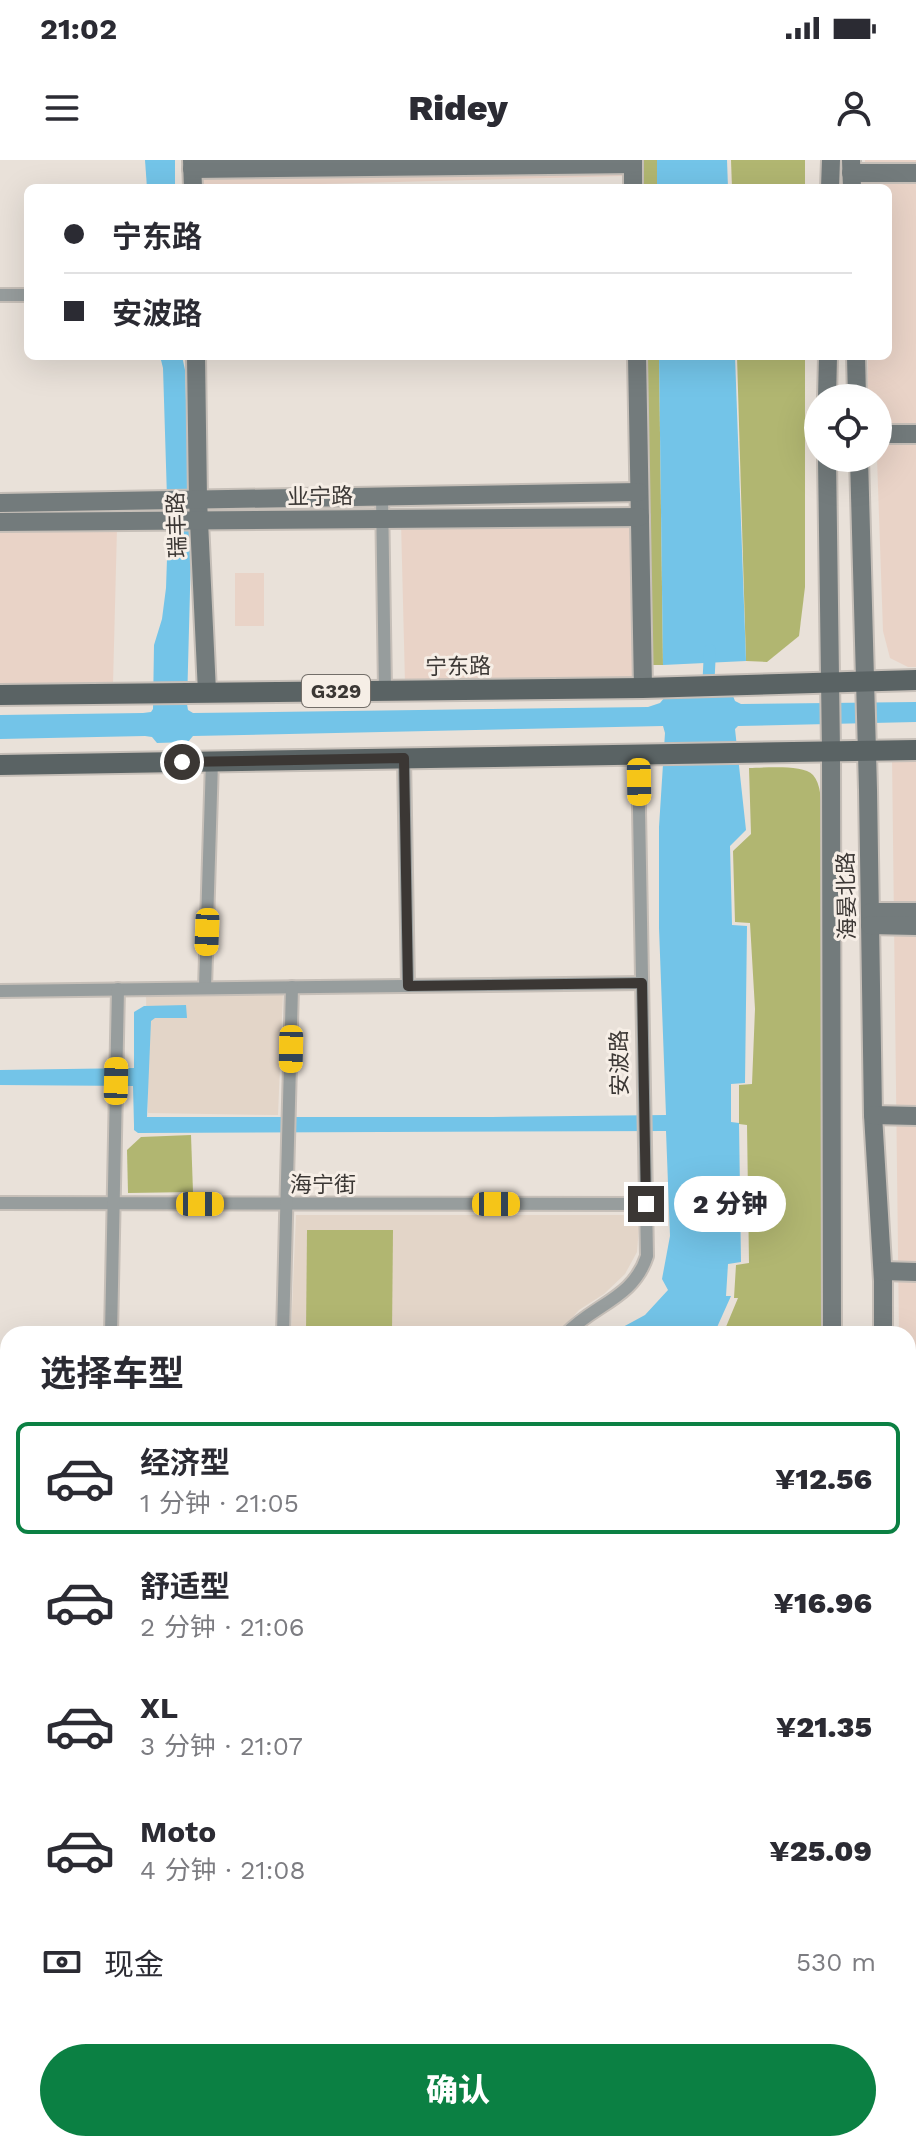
<!DOCTYPE html>
<html lang="zh">
<head>
<meta charset="utf-8">
<style>
	body { margin:0; font-family:"Work Sans","Noto Sans SC",sans-serif; background:#f7f7f7; color:#2b2b33; height:100vh; display:flex; flex-direction:column; font-size:30px; white-space:nowrap }
	* { box-sizing:border-box; margin:0 }
	p { font-size:26px; color:#7c7c81 }
	.icon { flex:none; width:44px; height:44px; fill:none; stroke:currentColor; stroke-width:2; stroke-linecap:round; stroke-linejoin:round }
	.map { position:relative; flex:1; overflow:hidden }
	.side { position:absolute; left:0px; top:1166px; width:916px; height:826px; display:flex; flex-direction:column; background:#fff; border-radius:24px 24px 0 0; box-shadow:0 8px 32px #0002 }
	.side>* { flex:none }
	.top-card { position:absolute; left:24px; top:24px; width:868px; height:176px; border-radius:12px; box-shadow:0 8px 32px #0002; display:grid; align-content:center; height:176px; padding:0 40px; background:#fff }
	.tools { position:absolute; left:804px; top:224px; display:grid; gap:16px }
	.tools a { display:grid; place-items:center; width:88px; height:88px; border-radius:50%; background:#fff; box-shadow:0 8px 32px #0002; font-size:40px }
	.end { position:absolute; width:36px; height:36px; margin:-18px; border:10px solid #3b3734; background:#fff; box-shadow:0 0 0 4px #fff }
	.from { border-radius:50% }
	.bubble { position:absolute; height:56px; border-radius:28px; background:#fff; box-shadow:0 8px 32px #0002; font-size:26px; font-weight:800; line-height:56px; text-align:center }
	.car { position:absolute; width:24px; height:48px; margin:-24px -12px; border-radius:10px; box-shadow:0 0 6px 2px #0007; background:linear-gradient(#f5c518 24%,#345 0 40%,#f5c518 0 76%,#345 0 86%,#f5c518 0) }
	.top-card b { display:flex; align-items:center; gap:28px; height:76px; font-size:30px }
	.top-card b+b { border-top:2px solid #e1e1e2 }
	.top-card i { width:20px; height:20px; background:#2b2b33 }
	ul { padding:0; list-style:none }
	li { display:flex; align-items:center; gap:24px; height:112px; margin:0 16px 12px; padding:0 24px; border:4px solid transparent; border-radius:12px }
	li div { flex:1 }
	li b { display:block; font-size:30px }
	li em { font-style:normal; font-weight:800 }
	li.current { border-color:#0b8043 }
	li>.icon { width:72px; height:72px; stroke-width:1.5 }
	h2 { padding:0 40px; font-size:36px; line-height:96px }
	.pay { display:flex; align-items:center; gap:20px; height:88px; padding:0 40px; font-size:30px }
	.pay p { margin-inline-start:auto }
	.button { display:flex; gap:16px; margin-top:auto; padding:16px 40px }
	.button a { flex:1; height:92px; border-radius:48px; background:#0b8043; color:#fff; font-size:32px; font-weight:800; line-height:92px; text-align:center }
	.status { display:flex; justify-content:space-between; align-items:center; height:56px; padding:0 40px; background:#fff; direction:ltr }
	.status svg { height:22px; fill:currentColor }
	header { display:flex; justify-content:space-between; align-items:center; height:104px; padding:0 40px; background:#fff; font-size:36px; font-weight:800 }
	.map>svg:first-child { display:block }
	.commercial { fill:#e9d3c7 }
	.built { fill:#e3d5c8 }
	.green { fill:#b1b671 }
	.water { fill:#73c4e8 }
	.lines { fill:none; stroke-linecap:round; stroke-linejoin:round }
	.canal { stroke:#73c4e8; stroke-width:12 }
	.street-casing { stroke:#c6bfb8; stroke-width:16 }
	.secondary-casing { stroke:#c6bfb8; stroke-width:22 }
	.primary-casing { stroke:#c6bfb8; stroke-width:24 }
	.street { stroke:#979d9d; stroke-width:12 }
	.secondary { stroke:#737b7c; stroke-width:18 }
	.primary { stroke:#5a6364; stroke-width:20 }
	.route { stroke:#3b3734; stroke-width:10 }
	.labels { text-anchor:middle; stroke-width:6; stroke-linejoin:round; paint-order:stroke }
	.shield { fill:#f6eee6; stroke:#736e69; stroke-width:2 }
	.shield-label { font-size:20px; font-weight:bold; fill:#3b3734 }
	.street-label { font-size:22px; fill:#3b3734; stroke:#f6eee6 }
</style>
</head>
<body>
<div class="status"><b>21:02</b><svg viewBox="0 0 49 12"><path d="M0 12V9h3v3zM5 12V6h3v6zM10 12V3h3v9zM15 12V0h3v12zM26 1h20v11H26zM47 4h2v5h-2z"/></svg></div>
<header><svg class="icon" aria-label="menu" viewBox="0 0 24 24"><path d="M4 6h16M4 12h16M4 18h16"/></svg>Ridey<svg class="icon" aria-label="person" viewBox="0 0 24 24"><circle cx="12" cy="8" r="4"/><path d="M4 21q1-7 8-7t8 7"/></svg></header>
<div class="map">
<svg width="916" height="1991" viewBox="0 0 916 1991">
	<rect width="100%" height="100%" fill="#e9e1d9"/>
	<g class="commercial">
		<polygon points="202,0 626,0 625,16 203,27"/>
		<polygon points="865,0 916,0 916,266 878,266 878,238 868,238 868,196 888,196 888,28 865,28"/>
		<polygon points="893,279 916,279 916,507 908,507 890,498 883,471 877,298"/>
		<polygon points="401,362 632,362 638,519 405,523"/>
		<polygon points="117,368 113,524 0,523 0,369"/>
		<rect x="235" y="413" width="29" height="53"/>
		<polygon points="892,596 916,596 916,1271 908,1271 908,1174 899,1174"/>
		<polygon points="916,1386 916,1645 908,1636 908,1584 912,1395"/>
		<polygon points="916,1685 916,1991 905,1991 905,1984 908,1984 908,1695"/>
		<polygon points="775,1985 811,1987 819,1991 671,1991"/>
	</g>
	<g class="built">
		<polygon points="146,833 283,834 278,955 148,953"/>
		<polygon points="296,1055 640,1055 637,1092 625,1114 604,1134 579,1150 558,1174 291,1174"/>
	</g>
	<g class="green">
		<rect x="643" y="0" width="14" height="28"/>
		<polygon points="731,0 805,0 805,28 732,28"/>
		<polygon points="644,196 659,196 663,505 649,505"/>
		<polygon points="737,196 805,196 805,427 799,476 767,502 746,501"/>
		<path d="M749,608C764,608 803,604 813,615C821,624 821,641 822,653L823,1174H723L738,1138H734L736,1105L749,1103L747,965L739,964V925L752,924L755,849L750,763L735,762L733,691L751,674Z"/>
		<polygon points="191,975 193,1032 128,1033 127,990 141,977"/>
		<polygon points="307,1070 393,1070 392,1174 306,1174"/>
	</g>
	<g class="water">
		<polygon points="145,0 175,0 175,28 147,28"/>
		<polygon points="657,0 727,0 728,28 657,28"/>
		<polygon points="160,196 182,196 185,210 191,393 187,544 188,550 193,553 648,547 660,543 665,537 733,536 735,541 741,544 916,542 916,562 738,566 735,569 746,670 730,686 732,765 747,766 745,923 731,924 731,962 739,963 741,1102 728,1104 726,1136 731,1136 714,1174 610,1174 645,1155 668,1130 662,1119 670,1076 666,971 138,973 134,970 134,965 133,926 0,925 0,910 134,908 134,852 144,846 186,845 187,858 155,858 151,861 147,957 492,957 666,955 659,768 659,667 665,573 663,566 193,576 188,582 157,583 152,577 145,576 0,579 0,555 143,553 151,552 153,549 154,485 162,459 166,428 168,370 163,208"/>
		<polygon points="659,196 735,196 746,501 663,505"/>
	</g>
	<g class="lines">
		<polyline class="canal" points="708,531 710,490"/>
		<g class="street-casing">
			<g id="street">
				<polyline points="0,135 28,135"/>
				<polyline points="382,336 385,530"/>
				<polyline points="404,598 408,826"/>
				<polyline points="205,828 212,601"/>
				<polyline points="0,831 642,823"/>
				<polyline points="0,1043 646,1044"/>
				<polyline points="111,1174 118,829"/>
				<polyline points="283,1174 292,827"/>
				<path d="M566,1174C594,1144 633,1139 647,1096L638,594"/>
				<polyline points="0,1827 8,1826"/>
				<polyline points="172,1991 172,1984"/>
			</g>
		</g>
		<g class="secondary-casing">
			<g id="secondary">
				<polyline points="192,0 193,28"/>
				<polyline points="633,0 633,28"/>
				<polyline points="851,0 852,28"/>
				<polyline points="192,9 633,4"/>
				<polyline points="851,13 916,13"/>
				<polyline points="830,28 831,0"/>
				<polyline points="196,196 198,340 207,532"/>
				<polyline points="637,196 643,528"/>
				<polyline points="856,196 857,238"/>
				<polyline points="827,238 828,196"/>
				<polyline points="878,274 916,274"/>
				<polyline points="827,298 831,591 832,1174"/>
				<polyline points="859,298 868,630 873,955 883,1121 883,1174"/>
				<polyline points="0,343 639,332"/>
				<polyline points="0,362 640,357"/>
				<polyline points="870,752 916,752"/>
				<polyline points="870,765 916,766"/>
				<polyline points="873,955 916,956"/>
				<polyline points="883,1111 916,1112"/>
				<polyline points="0,1293 8,1293"/>
				<polyline points="908,1294 916,1294"/>
				<polyline points="0,1314 8,1314"/>
				<polyline points="908,1316 916,1317"/>
				<polyline points="908,1660 916,1660"/>
				<polyline points="908,1675 916,1675"/>
				<polyline points="908,1948 916,1948"/>
				<polyline points="847,1984 847,1991"/>
				<polyline points="886,1984 887,1991"/>
				<polyline points="72,1991 162,1984"/>
				<polyline points="463,1991 582,1984"/>
			</g>
		</g>
		<g class="primary-casing">
			<g id="primary">
				<polyline points="0,535 643,528 916,520"/>
				<polyline points="0,605 916,590"/>
			</g>
		</g>
		<use href="#street" class="street"/>
		<use href="#secondary" class="secondary"/>
		<use href="#primary" class="primary"/>
	</g>
	<g class="lines">
		<polyline class="route" points="182,602 404,598 408,826 642,823 646,1044"/>
	</g>
	<g class="labels">
		<rect class="shield" x="302" y="515" width="68" height="32" rx="6"/>
		<g class="shield-label">
			<text x="336" y="538">G329</text>
		</g>
		<g class="street-label">
			<text transform="translate(320 336) rotate(-1)" y="8">业宁路</text>
			<text transform="translate(176 365) rotate(-92)" y="8">瑞丰路</text>
			<text transform="translate(458 506) rotate(-1)" y="8">宁东路</text>
			<text transform="translate(846 736) rotate(-91)" y="8">海晏北路</text>
			<text transform="translate(619 903) rotate(-91)" y="8">安波路</text>
			<text x="323" y="1032">海宁街</text>
		</g>
	</g>
</svg>
<div class="tools">
<a><svg class="icon" aria-label="locate" viewBox="0 0 24 24"><circle cx="12" cy="12" r="6"/><path d="M12 2v4M12 18v4M2 12h4M18 12h4"/></svg></a>
</div>
<i class="end from" style="left:182px;top:602px"></i>
<i class="end" style="left:646px;top:1044px"></i>
<div class="bubble" style="left:674px;top:1016px;width:112px">2 分钟</div>
<i class="car" style="left:639px;top:622px;rotate:179deg"></i>
<i class="car" style="left:207px;top:772px;rotate:182deg"></i>
<i class="car" style="left:291px;top:889px;rotate:181deg"></i>
<i class="car" style="left:116px;top:921px;rotate:1deg"></i>
<i class="car" style="left:200px;top:1044px;rotate:90deg"></i>
<i class="car" style="left:496px;top:1044px;rotate:90deg"></i>
<div class="top-card">
<b><i class="from"></i>宁东路</b>
<b><i></i>安波路</b>
</div>
<section class="side">
<h2>选择车型</h2>
<ul>
<li class="current"><svg class="icon" aria-label="car" viewBox="0 0 24 24"><path d="M5 17H2v-5l4-1 3-4h7l3 4 3 1v5h-3M9 17h6M6 11h13"/><circle cx="7" cy="17" r="2"/><circle cx="17" cy="17" r="2"/></svg><div><b>经济型</b><p>1 分钟 · 21:05</p></div><em>¥12.56</em></li>
<li><svg class="icon" aria-label="car" viewBox="0 0 24 24"><path d="M5 17H2v-5l4-1 3-4h7l3 4 3 1v5h-3M9 17h6M6 11h13"/><circle cx="7" cy="17" r="2"/><circle cx="17" cy="17" r="2"/></svg><div><b>舒适型</b><p>2 分钟 · 21:06</p></div><em>¥16.96</em></li>
<li><svg class="icon" aria-label="car" viewBox="0 0 24 24"><path d="M5 17H2v-5l4-1 3-4h7l3 4 3 1v5h-3M9 17h6M6 11h13"/><circle cx="7" cy="17" r="2"/><circle cx="17" cy="17" r="2"/></svg><div><b>XL</b><p>3 分钟 · 21:07</p></div><em>¥21.35</em></li>
<li><svg class="icon" aria-label="car" viewBox="0 0 24 24"><path d="M5 17H2v-5l4-1 3-4h7l3 4 3 1v5h-3M9 17h6M6 11h13"/><circle cx="7" cy="17" r="2"/><circle cx="17" cy="17" r="2"/></svg><div><b>Moto</b><p>4 分钟 · 21:08</p></div><em>¥25.09</em></li>
</ul>
<div class="pay"><svg class="icon" aria-label="cash" viewBox="0 0 24 24"><path d="M3 7h18v10H3z"/><circle cx="12" cy="12" r="2"/></svg>现金<p>530 m</p></div>
<div class="button"><a>确认</a></div>
</section>
</div>
</body>
</html>
